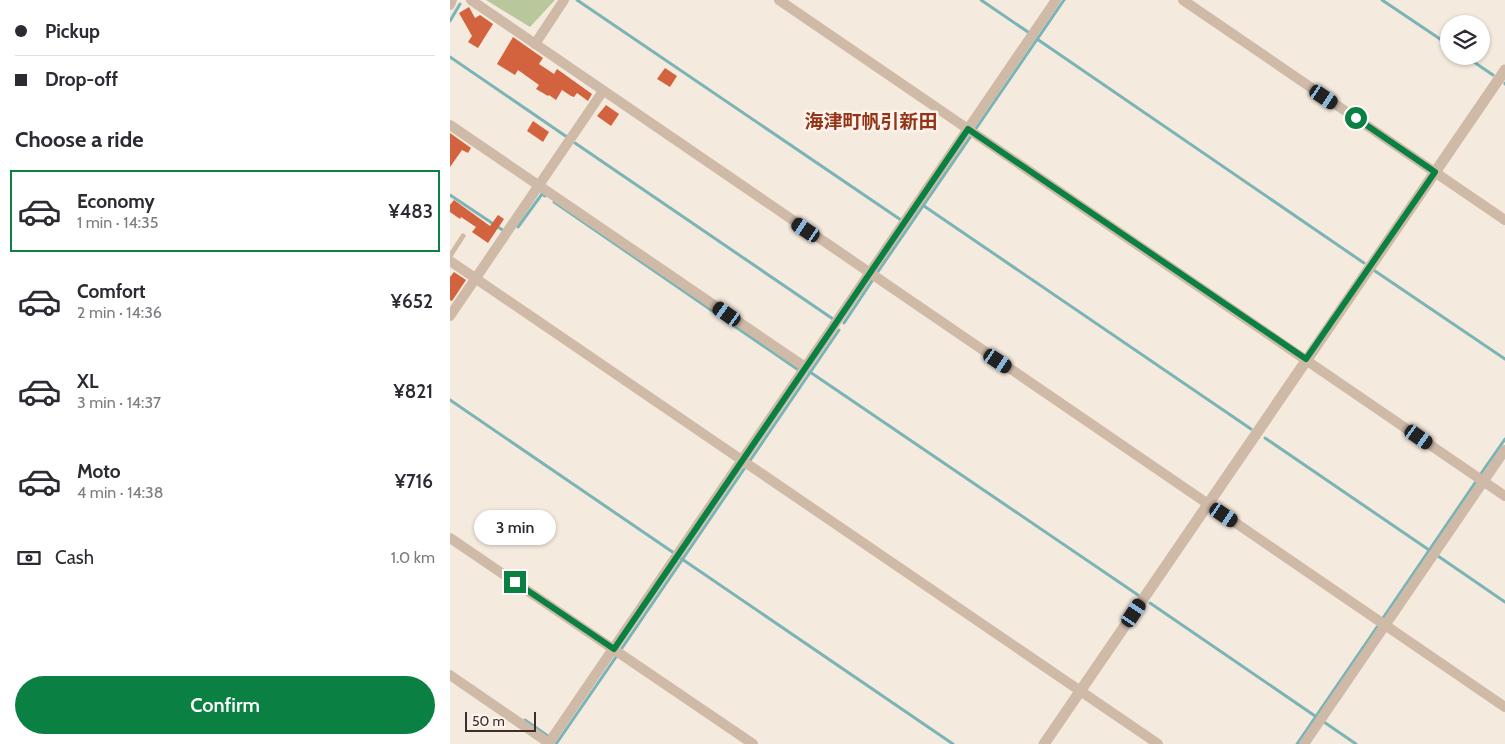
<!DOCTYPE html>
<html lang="en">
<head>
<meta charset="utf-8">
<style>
	body { margin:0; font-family:Cabin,"Noto Sans JP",sans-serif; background:#f7f7f7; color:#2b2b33; height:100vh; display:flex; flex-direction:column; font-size:19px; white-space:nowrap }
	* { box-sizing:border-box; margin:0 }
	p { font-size:16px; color:#7c7c81 }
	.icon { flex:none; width:28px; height:28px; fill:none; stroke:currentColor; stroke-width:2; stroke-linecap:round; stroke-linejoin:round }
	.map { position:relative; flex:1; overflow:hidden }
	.details { display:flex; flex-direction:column; background:#fff; width:450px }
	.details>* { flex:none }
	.banner { display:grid; align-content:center; height:110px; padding:0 15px; background:#fff }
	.controls { position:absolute; left:990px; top:15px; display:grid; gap:10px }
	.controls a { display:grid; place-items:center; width:50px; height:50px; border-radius:50%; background:#fff; box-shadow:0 1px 4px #0004; font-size:25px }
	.scale { position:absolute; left:15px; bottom:12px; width:71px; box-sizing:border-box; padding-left:5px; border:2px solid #3c2f29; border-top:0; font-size:14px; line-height:18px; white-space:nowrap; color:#3c2f29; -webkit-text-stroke:4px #fcf4ec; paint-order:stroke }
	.end { position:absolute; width:22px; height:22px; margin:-11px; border:6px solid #0b8043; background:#fff; box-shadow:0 0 0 2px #fff }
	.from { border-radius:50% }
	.bubble { position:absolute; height:35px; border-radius:18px; background:#fff; box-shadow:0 1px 4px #0004; font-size:16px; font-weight:600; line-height:35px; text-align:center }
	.car { position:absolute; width:15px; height:30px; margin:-15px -8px; border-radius:6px; box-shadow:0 0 4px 1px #0007; background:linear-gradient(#222 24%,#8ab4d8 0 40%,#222 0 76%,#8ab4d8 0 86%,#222 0) }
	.banner b { display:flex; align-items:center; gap:18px; height:48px; font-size:19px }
	.banner b+b { border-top:1px solid #e1e1e2 }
	.banner i { width:12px; height:12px; background:#2b2b33 }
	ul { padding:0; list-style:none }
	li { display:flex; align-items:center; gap:15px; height:82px; margin:0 10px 8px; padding:0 5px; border:2px solid transparent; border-radius:0px }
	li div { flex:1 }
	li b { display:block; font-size:19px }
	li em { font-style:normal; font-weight:600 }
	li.selected { border-color:#0b8043 }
	li>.icon { width:45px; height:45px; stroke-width:1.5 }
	h2 { padding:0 15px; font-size:22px; line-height:60px }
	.pay { display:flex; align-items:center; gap:12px; height:55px; padding:0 15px; font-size:19px }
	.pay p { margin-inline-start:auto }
	.button { display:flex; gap:10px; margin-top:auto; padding:10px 15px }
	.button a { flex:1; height:58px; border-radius:30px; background:#0b8043; color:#fff; font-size:20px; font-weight:600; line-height:58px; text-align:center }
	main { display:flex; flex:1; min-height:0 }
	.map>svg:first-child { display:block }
	.green { fill:#b9c79c }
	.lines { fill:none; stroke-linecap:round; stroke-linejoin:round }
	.stream { stroke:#7ab4b6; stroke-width:3 }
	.building { fill:#d3623f }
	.service { stroke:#cfbaa8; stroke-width:5 }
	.minor { stroke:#cfbaa8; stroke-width:10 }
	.tertiary { stroke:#cfbaa8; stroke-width:11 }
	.route { stroke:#0b8043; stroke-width:6 }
	.labels { text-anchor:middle; stroke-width:5; stroke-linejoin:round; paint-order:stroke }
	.quarter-label { font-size:19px; font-weight:bold; fill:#943518; stroke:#fcf4ec }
</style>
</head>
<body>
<main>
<section class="details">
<div class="banner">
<b><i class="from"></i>Pickup</b>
<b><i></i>Drop-off</b>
</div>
<h2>Choose a ride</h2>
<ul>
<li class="selected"><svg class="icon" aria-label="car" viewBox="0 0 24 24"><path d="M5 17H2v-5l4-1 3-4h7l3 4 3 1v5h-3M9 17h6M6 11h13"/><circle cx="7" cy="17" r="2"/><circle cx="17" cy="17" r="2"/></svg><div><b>Economy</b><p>1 min · 14:35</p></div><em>¥483</em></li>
<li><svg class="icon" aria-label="car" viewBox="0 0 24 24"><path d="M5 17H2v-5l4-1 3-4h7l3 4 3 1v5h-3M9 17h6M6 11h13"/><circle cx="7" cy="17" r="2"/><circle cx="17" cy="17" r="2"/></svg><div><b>Comfort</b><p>2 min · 14:36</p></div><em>¥652</em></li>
<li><svg class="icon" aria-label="car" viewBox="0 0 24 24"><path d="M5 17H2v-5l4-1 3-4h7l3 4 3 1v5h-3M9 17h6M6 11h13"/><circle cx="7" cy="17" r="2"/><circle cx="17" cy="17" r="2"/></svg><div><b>XL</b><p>3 min · 14:37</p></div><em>¥821</em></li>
<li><svg class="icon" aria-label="car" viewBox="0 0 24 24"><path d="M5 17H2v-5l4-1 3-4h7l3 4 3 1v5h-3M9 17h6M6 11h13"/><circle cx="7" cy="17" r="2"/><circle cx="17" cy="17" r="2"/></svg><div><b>Moto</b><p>4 min · 14:38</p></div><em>¥716</em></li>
</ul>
<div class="pay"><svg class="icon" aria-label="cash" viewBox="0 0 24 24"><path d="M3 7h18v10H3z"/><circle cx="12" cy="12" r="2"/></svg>Cash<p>1.0 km</p></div>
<div class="button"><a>Confirm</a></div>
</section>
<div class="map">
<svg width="1055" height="744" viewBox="0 0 1055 744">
	<rect width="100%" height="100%" fill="#f5eade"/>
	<polygon class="green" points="36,0 105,0 80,27"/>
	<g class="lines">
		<g class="stream">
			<polyline points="127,0 451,220"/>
			<polyline points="531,0 578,32"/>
			<polyline points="932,0 999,45"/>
			<polyline points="0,21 10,4"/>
			<polyline points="587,39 914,263"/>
			<polyline points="1015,56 1043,75"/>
			<polyline points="0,57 117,137"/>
			<polyline points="1055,83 1055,84"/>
			<polyline points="525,130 614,0"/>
			<polyline points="125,143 383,319"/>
			<polyline points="0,195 54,231"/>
			<polyline points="104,202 347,369"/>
			<polyline points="474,206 801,429"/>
			<polyline points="68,227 92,194 95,196"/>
			<polyline points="925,271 1055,359"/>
			<polyline points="427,273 521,136"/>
			<polyline points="394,323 422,281"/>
			<polyline points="360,372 688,595"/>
			<polyline points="0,400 224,553"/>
			<polyline points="815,438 982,552"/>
			<polyline points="299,462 389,330"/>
			<polyline points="1030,475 1055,439"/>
			<polyline points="988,556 1055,602"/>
			<polyline points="229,557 503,744"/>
			<polyline points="700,603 868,718"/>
			<polyline points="933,618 1027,480"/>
			<polyline points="170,651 294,469"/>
			<polyline points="75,720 98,736"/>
			<polyline points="874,722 906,744"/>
			<polyline points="106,744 166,657"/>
			<polyline points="847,744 927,627"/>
		</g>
	</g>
	<g class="building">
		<polygon points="19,7 25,18 30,15 43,24 28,48 18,42 22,36 9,13"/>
		<polygon points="63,37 93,58 89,64 104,74 107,69 142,94 138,101 127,93 124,97 121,96 112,90 106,100 99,95 98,96 86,89 89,85 68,70 65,75 47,64"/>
		<polygon points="215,68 227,76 220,87 207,79"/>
		<polygon points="156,105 169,114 161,126 147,116"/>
		<polygon points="83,121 99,132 93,142 77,131"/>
		<polygon points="0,133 21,148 18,153 12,150 0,167"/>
		<polygon points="4,200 40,226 48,215 54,219 38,243 22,232 26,227 11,217 10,219 0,212 0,205"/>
		<polygon points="4,272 16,280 2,301 0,300 0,277"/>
	</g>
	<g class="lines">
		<polyline class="service" points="0,256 13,236"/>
		<g class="minor">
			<polyline points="21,0 1055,707"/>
			<polyline points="329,0 1055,496"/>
			<polyline points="733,0 1055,220"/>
			<polyline points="0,5 2,0"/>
			<polyline points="85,44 114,0"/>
			<polyline points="0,125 355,367"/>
			<polyline points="0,261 708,744"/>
			<polyline points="0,316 153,91"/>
			<polyline points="0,538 303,744"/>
			<polyline points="0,675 99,743"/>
			<polyline points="98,744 606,0"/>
			<polyline points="854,744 1055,450"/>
		</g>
		<polyline class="tertiary" points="594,744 1055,70"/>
	</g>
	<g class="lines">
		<polyline class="route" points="65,582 164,649 518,129 856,359 985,172 906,118"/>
	</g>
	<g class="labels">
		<g class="quarter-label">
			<text x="421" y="128">海津町帆引新田</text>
		</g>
	</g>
</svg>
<div class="controls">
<a><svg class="icon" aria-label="layers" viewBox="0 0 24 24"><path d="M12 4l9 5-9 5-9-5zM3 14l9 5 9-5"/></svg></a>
</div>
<div class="scale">50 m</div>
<i class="end from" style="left:906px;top:118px"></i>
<i class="end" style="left:65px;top:582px"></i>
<div class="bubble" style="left:24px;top:510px;width:82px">3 min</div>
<i class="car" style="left:874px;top:97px;rotate:124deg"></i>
<i class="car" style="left:356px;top:230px;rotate:304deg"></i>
<i class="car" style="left:277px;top:314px;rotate:305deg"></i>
<i class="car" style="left:548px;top:361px;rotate:124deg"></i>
<i class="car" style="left:969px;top:437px;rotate:125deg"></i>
<i class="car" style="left:774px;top:515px;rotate:124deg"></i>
<i class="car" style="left:684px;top:613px;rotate:34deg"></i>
</div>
</main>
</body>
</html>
